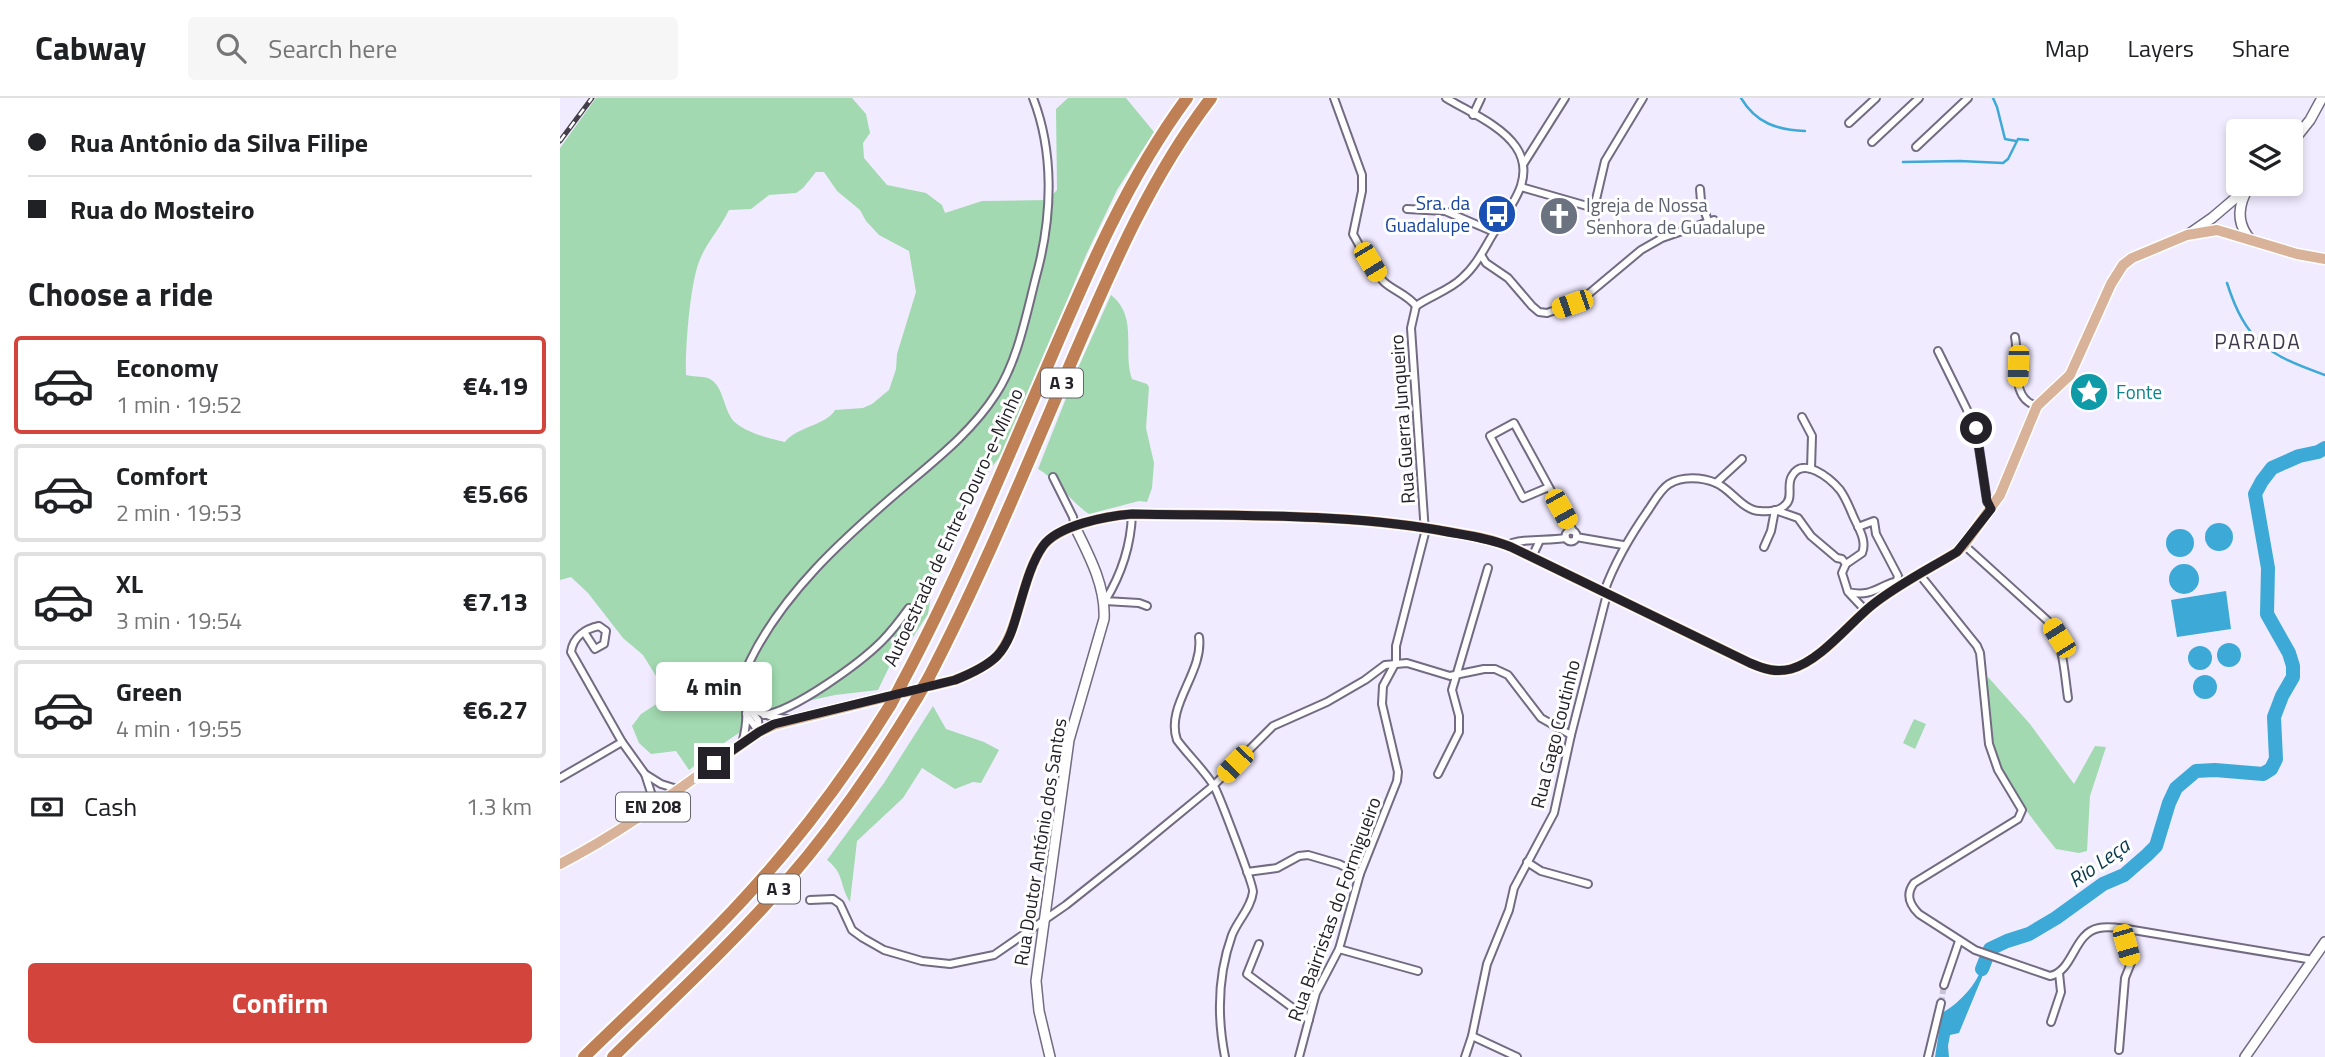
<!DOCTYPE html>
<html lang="en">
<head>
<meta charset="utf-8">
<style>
	body { margin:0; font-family:"Titillium Web",sans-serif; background:#f6f6f6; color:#202124; height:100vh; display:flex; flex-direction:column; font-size:26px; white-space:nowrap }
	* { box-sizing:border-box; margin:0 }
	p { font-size:23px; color:#757577 }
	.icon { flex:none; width:38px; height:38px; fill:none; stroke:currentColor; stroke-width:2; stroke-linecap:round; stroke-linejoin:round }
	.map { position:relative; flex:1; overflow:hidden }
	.drawer { display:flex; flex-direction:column; background:#fff; width:560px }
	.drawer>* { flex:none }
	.banner { display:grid; align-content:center; height:154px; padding:0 28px; background:#fff }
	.controls { position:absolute; left:1666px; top:21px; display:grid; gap:14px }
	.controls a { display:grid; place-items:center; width:77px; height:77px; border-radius:7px; background:#fff; box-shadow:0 4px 10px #0003; font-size:35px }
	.end { position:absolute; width:32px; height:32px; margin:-16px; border:9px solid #242129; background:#fff; box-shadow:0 0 0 4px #fff }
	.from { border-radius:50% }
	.bubble { position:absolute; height:49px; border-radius:7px; background:#fff; box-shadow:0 4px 10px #0003; font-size:23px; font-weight:700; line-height:49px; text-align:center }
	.car { position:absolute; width:21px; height:42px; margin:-21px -10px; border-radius:9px; box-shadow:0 0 5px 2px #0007; background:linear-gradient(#f5c518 24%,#345 0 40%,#f5c518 0 76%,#345 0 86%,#f5c518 0) }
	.banner b { display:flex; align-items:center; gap:24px; height:66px; font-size:26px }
	.banner b+b { border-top:2px solid #e0e0e0 }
	.banner i { width:18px; height:18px; background:#202124 }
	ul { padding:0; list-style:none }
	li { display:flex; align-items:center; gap:21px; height:98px; margin:0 14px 10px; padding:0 14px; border:4px solid #e0e0e0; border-radius:7px }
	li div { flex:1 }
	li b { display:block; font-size:26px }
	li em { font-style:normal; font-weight:700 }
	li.on { border-color:#d3453c }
	li>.icon { width:63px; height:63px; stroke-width:1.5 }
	h2 { padding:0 28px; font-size:32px; line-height:84px }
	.pay { display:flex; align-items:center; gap:18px; height:77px; padding:0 28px; font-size:26px }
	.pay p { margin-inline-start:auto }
	.primary-button { display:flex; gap:14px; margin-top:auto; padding:14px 28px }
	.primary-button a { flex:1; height:80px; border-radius:7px; background:#d3453c; color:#fff; font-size:28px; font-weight:700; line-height:80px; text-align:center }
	header { display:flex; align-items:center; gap:42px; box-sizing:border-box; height:98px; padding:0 35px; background:#fff; border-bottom:2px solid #e0e0e0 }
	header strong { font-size:33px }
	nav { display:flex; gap:38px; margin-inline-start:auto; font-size:24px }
	.search { width:490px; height:63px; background:#f6f6f6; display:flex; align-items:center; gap:18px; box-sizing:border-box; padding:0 24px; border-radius:7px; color:#757577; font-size:26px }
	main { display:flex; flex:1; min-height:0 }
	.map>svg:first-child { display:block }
	.green { fill:#a2d9b0; fill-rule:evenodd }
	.water { fill:#3da9d7 }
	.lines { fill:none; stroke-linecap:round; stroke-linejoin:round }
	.stream { stroke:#3da9d7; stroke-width:2.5 }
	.river { stroke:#3da9d7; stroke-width:14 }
	.street-tunnel { stroke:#c8c3d4; stroke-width:6; stroke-dasharray:6 3; stroke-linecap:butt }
	.street-casing { stroke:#726b81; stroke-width:10 }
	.secondary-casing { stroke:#726b81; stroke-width:12 }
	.primary-casing { stroke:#fff; stroke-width:13 }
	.highway-casing { stroke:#fff; stroke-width:16 }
	.street { stroke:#fff; stroke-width:6 }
	.secondary { stroke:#fff; stroke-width:9 }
	.primary { stroke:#d9b399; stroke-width:10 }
	.highway { stroke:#bf8055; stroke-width:12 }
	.rail-casing { stroke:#433f49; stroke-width:5 }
	.rail { stroke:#fff; stroke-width:2.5; stroke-dasharray:8; stroke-linecap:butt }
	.highway-bridge-casing { stroke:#fff; stroke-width:16; stroke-linecap:butt }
	.highway-bridge { stroke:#bf8055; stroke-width:12 }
	.route { stroke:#242129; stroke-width:9 }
	.labels { text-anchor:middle; stroke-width:6; stroke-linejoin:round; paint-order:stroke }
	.shield { fill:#fff; stroke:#666469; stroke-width:2 }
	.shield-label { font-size:18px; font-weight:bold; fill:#242129 }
	.transit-label { font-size:19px; fill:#164399; stroke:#fff; text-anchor:end }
	.worship-label { font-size:19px; fill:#5b616d; stroke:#fff; text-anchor:start }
	.culture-label { font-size:19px; fill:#0d838f; stroke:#fff; text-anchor:start }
	.street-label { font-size:19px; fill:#242129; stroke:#fff }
	.neighbourhood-label { font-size:21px; letter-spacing:2px; fill:#40394d; stroke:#fff }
	.water-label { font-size:21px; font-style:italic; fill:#09394c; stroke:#fff }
</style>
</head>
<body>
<header>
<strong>Cabway</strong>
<div class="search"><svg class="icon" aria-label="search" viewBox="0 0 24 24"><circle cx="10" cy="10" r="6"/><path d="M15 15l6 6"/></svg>Search here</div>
<nav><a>Map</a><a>Layers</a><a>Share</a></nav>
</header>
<main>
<section class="drawer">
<div class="banner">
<b><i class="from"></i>Rua António da Silva Filipe</b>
<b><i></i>Rua do Mosteiro</b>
</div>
<h2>Choose a ride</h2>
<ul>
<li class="on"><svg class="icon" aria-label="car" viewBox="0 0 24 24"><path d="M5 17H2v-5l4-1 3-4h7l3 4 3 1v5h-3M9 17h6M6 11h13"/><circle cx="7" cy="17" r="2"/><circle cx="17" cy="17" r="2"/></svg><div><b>Economy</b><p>1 min · 19:52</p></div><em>€4.19</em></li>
<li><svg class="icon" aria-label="car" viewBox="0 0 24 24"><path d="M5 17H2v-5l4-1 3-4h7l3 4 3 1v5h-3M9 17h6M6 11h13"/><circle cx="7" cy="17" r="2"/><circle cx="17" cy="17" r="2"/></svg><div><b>Comfort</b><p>2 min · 19:53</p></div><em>€5.66</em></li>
<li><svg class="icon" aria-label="car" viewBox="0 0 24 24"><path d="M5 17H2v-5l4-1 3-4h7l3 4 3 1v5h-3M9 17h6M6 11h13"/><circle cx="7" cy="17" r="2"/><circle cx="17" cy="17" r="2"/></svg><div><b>XL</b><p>3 min · 19:54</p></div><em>€7.13</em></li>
<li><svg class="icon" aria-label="car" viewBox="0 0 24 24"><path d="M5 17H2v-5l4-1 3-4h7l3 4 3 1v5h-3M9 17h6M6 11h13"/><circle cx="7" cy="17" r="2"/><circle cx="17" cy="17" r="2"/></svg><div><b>Green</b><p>4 min · 19:55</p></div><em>€6.27</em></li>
</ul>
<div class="pay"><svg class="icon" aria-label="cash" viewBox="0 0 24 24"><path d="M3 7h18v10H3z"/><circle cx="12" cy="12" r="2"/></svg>Cash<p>1.3 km</p></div>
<div class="primary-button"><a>Confirm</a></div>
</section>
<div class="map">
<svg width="1765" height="959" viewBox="0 0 1765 959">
	<rect width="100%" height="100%" fill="#f1ebff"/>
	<g class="green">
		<path d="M36,0H292L306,16L310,35L303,45L304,60L327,87L366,95L382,107L385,115L422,103L487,102L497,92L496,11L508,0H566L594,34L557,92L527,155L443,355L406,401L388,439L376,465L368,516L349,545L333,561L318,592L275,597L216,610L161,647L129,672L116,653L91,656L79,645L72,628L81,616L101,603L104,591L83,557L63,540L28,495L11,479L0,482V50ZM256,74H264L277,93L300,112L306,123L319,137L349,153L356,194L337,256L336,271L329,292L312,306L303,310L275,312C267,327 236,329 225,344C209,340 190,336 177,326C162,315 166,288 148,280C142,278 132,279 126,277C125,252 130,181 141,159C148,143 161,129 169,112L191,111L209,97L236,95L243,90Z"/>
		<path d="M551,197C579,219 562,254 572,281L587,286L589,289L586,330L594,365L592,390L587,404L579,403L529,416C511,404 495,380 478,371L518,270Z"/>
		<path d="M1428,579L1470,626L1514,686L1535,648L1546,649L1530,698L1527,753L1519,755L1496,751C1460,705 1435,677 1429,617C1428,604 1426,592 1428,579Z"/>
		<path d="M373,608L386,631L424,644L439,652L421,685L413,684L395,691L362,670L343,700L297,743L290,804C279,787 285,776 267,762L324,685Z"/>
		<polygon points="1354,621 1366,626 1355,651 1343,645"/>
	</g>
	<g class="water">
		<circle cx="1659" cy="439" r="14"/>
		<circle cx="1620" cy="445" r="14"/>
		<circle cx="1624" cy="481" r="15"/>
		<polygon points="1666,493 1671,531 1617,539 1611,502"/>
		<circle cx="1669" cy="557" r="12"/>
		<circle cx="1640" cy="560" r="12"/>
		<circle cx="1645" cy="589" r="12"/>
		<path d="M1423,858L1430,860L1399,935L1390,937L1388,948L1389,959H1375L1382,915C1400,905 1425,879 1423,858Z"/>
	</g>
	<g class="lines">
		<g class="stream">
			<path d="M1181,0C1196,25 1217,32 1245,33"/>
			<polyline points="1433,0 1437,9 1445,41 1456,43"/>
			<polyline points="1343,64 1400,63 1443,65 1448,61 1458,41 1468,42"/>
			<path d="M1667,185C1686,244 1708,257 1765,277"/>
		</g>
		<polyline class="river" points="1422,871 1430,851 1447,843 1469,836 1496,820 1543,786 1564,777 1587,757 1596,748 1609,705 1616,690 1636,673 1655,672 1703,676 1711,671 1716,661 1714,619 1722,598 1733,579 1733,568 1729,555 1707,516 1708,470 1695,396 1702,383 1712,370 1739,358 1758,354 1765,350"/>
		<polyline class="street-tunnel" points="1381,905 1384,887"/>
		<g class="street-casing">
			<g id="street">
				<path d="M774,0L802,77V93L793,136C802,152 811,171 824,184C834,193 848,197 856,208"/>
				<polyline points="913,17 921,0"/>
				<polyline points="1289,25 1316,0"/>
				<polyline points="1312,44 1359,0"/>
				<polyline points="1356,49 1408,0"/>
				<polyline points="964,65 1005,0"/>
				<polyline points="961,89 1034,110 1045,63 1083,0"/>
				<polyline points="1140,91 1141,103 1148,123"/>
				<polyline points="1034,110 1035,126"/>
				<polyline points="847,111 885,113 934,134"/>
				<polyline points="921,157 926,165 948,180 972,208 979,214 987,215 1020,203 1081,152 1102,140 1154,122"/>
				<path d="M1455,239C1460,263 1449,301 1477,308"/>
				<polyline points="1378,253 1416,330 1427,403 1431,411"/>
				<polyline points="1242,319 1252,338 1251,371"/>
				<polyline points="493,379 513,419 515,429"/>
				<polyline points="1156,385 1182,361"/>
				<polyline points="989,389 963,400 930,338 954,325 1013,433"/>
				<path d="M572,416C571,446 561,477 545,503L579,505L587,508"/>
				<polyline points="1298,429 1314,423 1316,436 1338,478 1337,482"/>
				<circle cx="1011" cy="438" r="5.5"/>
				<polyline points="1016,439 1063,447"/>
				<path d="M1404,447L1489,524C1504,548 1504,573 1508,600"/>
				<path d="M951,449L952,445C970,440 988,443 1006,440"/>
				<polyline points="1204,449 1211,433 1215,412 1238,420 1251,438 1277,460 1282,461 1286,466"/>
				<polyline points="972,459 980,442"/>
				<path d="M1360,477L1417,548L1420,555L1429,646L1438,672L1462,712L1458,721L1354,785C1345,797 1350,807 1359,816L1415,852L1490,878C1514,873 1513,835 1539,830C1548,828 1559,830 1567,831L1753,862"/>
				<path d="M1044,494C1055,463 1070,438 1089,411C1095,402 1101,391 1109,386C1122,378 1142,379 1156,385C1171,391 1183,413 1200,413C1207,414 1220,413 1225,407C1234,400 1226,387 1232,378C1243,358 1270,380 1280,392C1286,400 1290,411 1294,420C1299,431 1307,443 1302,455L1286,466L1282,475L1288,494C1318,501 1323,480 1349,483"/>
				<polyline points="1290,496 1306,513"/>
				<path d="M24,534L35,551L44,546L46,533L39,528C25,531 13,539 11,554L62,644L85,676"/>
				<path d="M639,539C644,574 605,608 617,642C628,657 644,672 654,688C659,697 694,788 693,794C691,810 678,822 672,837C658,876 657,918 665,959"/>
				<polyline points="186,609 212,619 227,621"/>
				<polyline points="190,612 198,622 199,634"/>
				<polyline points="186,616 199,634"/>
				<path d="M204,617C234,613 300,565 322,543C332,533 341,521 349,510"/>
				<path d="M182,645C185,635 187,620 186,609C184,592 182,579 190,563C223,495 283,441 339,393C374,363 411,335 436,296C459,261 467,212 478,171C492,116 494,54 473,0"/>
				<polyline points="878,676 899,634 899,618 892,592 928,470"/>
				<polyline points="0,680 62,644"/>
				<polyline points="95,707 85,676 101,686 117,691"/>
				<polyline points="967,764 981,773 1028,786"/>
				<polyline points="687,774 717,770 739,758 748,757 779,766 800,776"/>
				<polyline points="250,802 273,801 280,806 292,832 303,840 324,852 362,863 390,866 434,857 506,807 574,753 653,688 713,628 767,604 805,582 825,567 847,565 890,578 924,571 935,571 948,577 981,620 1011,637"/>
				<polyline points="699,846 687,876 749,922"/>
				<polyline points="779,851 858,873"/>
				<polyline points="1384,887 1399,843"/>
				<polyline points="1491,924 1501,894 1499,875"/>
				<polyline points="912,938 957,959"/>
				<polyline points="1559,952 1565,880 1571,865 1566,847 1567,831"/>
				<path d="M739,959L756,895L779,851L800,776L837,683L838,674L822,606L823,588L836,564V548L865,435L851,230L856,208C870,198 890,192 902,180C916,168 924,151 933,136C949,110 977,80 956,49C941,27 909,14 886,0"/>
				<polyline points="905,959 912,938 927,866 949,812 954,790 994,715 1011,637 1047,496"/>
				<polyline points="1368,959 1381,905"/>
			</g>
		</g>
		<g class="secondary-casing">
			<g id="secondary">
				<polyline points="1731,46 1750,22 1762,0"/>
				<path d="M1685,96C1677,113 1678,128 1691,142"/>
				<polyline points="1629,136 1652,120 1692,86"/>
				<path d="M490,959L479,913L476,883L509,642L544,521C546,489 529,457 515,429"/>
				<polyline points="1685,959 1765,844"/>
			</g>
		</g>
		<g class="primary-casing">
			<path id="primary" d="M0,766C71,730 134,679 199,634L214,627L395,582C410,576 426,569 437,558C449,544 454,526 459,509C465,489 471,465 483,448C499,427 547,418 572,416C674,418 777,415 878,432C902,436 927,439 951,449L1190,565C1204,571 1216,575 1231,571C1260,563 1288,527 1311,508C1337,487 1369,471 1397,454L1404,447L1440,397L1477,308L1510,277L1551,186L1563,167L1572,160L1627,137L1657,132L1737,156L1765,161"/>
		</g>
		<g class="highway-casing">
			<g id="highway">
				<path d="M369,579C424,473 469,362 516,253C554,165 592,77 651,0"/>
				<path d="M342,585C398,480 443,371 490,262C529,171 568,80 627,0"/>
				<path d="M24,959C76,908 130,859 180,805C237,744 287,677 331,606"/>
				<path d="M53,959C111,902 171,847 225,785C275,728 318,665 357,600"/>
			</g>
		</g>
		<use href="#street" class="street"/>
		<use href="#secondary" class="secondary"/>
		<use href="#primary" class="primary"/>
		<use href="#highway" class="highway"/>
		<g class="rail-casing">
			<polyline id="rail" points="0,43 32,0"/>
		</g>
		<use href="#rail" class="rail"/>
		<g class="highway-bridge-casing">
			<g id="highway-bridge">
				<polyline points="357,600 369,579"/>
				<polyline points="331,606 342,585"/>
			</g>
		</g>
		<use href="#highway-bridge" class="highway-bridge"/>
	</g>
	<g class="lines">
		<path class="route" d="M154,665L199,634L214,626L395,582C410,576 426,569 437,558C450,544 454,526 459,509C465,489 471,465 483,448C498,427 547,418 572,416C674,418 777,415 878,432C902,437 927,439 951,449L1190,565C1204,571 1216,575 1231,571C1260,563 1288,527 1311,508C1337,487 1369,471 1397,454L1431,411L1427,403L1416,330"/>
	</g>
	<defs>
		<g id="bus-disc" transform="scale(2.0125)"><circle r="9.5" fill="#1a4fb4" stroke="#fff"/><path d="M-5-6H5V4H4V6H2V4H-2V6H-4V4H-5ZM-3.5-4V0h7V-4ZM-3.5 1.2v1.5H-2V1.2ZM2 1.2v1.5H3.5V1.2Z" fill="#fff"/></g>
		<g id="church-disc" transform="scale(2.0125)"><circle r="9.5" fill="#6b7280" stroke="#fff"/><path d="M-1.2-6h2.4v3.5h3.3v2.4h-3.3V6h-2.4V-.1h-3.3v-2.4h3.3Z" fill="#fff"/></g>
		<g id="sight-disc" transform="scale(2.0125)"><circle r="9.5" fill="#0f9aa8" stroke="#fff"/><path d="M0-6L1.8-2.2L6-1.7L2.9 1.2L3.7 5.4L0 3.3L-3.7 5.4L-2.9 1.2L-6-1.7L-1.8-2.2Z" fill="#fff"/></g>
	</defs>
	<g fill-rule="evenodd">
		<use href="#bus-disc" x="937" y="116"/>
		<use href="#church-disc" x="999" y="118"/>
		<use href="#sight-disc" x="1529" y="294"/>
	</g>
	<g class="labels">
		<g class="shield">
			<rect x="481" y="270.5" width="42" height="29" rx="5"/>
			<rect x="56" y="694.5" width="74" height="29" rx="5"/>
			<rect x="198" y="776.5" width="42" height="29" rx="5"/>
		</g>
		<g class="shield-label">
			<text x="502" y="291">A 3</text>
			<text x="93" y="715">EN 208</text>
			<text x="219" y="797">A 3</text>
		</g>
		<g class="transit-label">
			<text x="910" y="112">Sra. da<tspan x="910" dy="22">Guadalupe</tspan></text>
		</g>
		<g class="worship-label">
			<text x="1026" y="114">Igreja de Nossa<tspan x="1026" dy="22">Senhora de Guadalupe</tspan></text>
		</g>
		<g class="culture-label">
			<text x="1556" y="301">Fonte</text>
		</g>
		<g class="street-label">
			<text transform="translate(842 321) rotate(-94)" y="7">Rua Guerra Junqueiro</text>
			<text transform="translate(393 429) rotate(-65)" y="7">Autoestrada de Entre-Douro-e-Minho</text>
			<text transform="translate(995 636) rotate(-76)" y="7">Rua Gago Coutinho</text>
			<text transform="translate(480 744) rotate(-81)" y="7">Rua Doutor António dos Santos</text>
			<text transform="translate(774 811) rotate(-70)" y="7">Rua Bairristas do Formigueiro</text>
		</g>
		<g class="neighbourhood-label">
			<text x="1698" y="251">PARADA</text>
		</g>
		<g class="water-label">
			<text transform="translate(1539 765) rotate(-35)" y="7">Rio Leça</text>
		</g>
	</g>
</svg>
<div class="controls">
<a><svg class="icon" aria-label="layers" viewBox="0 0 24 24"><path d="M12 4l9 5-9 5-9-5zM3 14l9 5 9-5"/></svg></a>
</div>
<i class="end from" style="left:1416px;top:330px"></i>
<i class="end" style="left:154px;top:665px"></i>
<div class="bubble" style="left:96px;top:564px;width:116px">4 min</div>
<i class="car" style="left:810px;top:164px;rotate:149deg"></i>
<i class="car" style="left:1012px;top:206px;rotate:251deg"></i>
<i class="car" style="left:1458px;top:268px;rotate:182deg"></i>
<i class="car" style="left:1001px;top:411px;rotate:151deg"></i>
<i class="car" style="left:1499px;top:540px;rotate:328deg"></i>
<i class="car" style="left:675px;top:666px;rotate:224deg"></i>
<i class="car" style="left:1566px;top:847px;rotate:164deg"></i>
</div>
</main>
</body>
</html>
